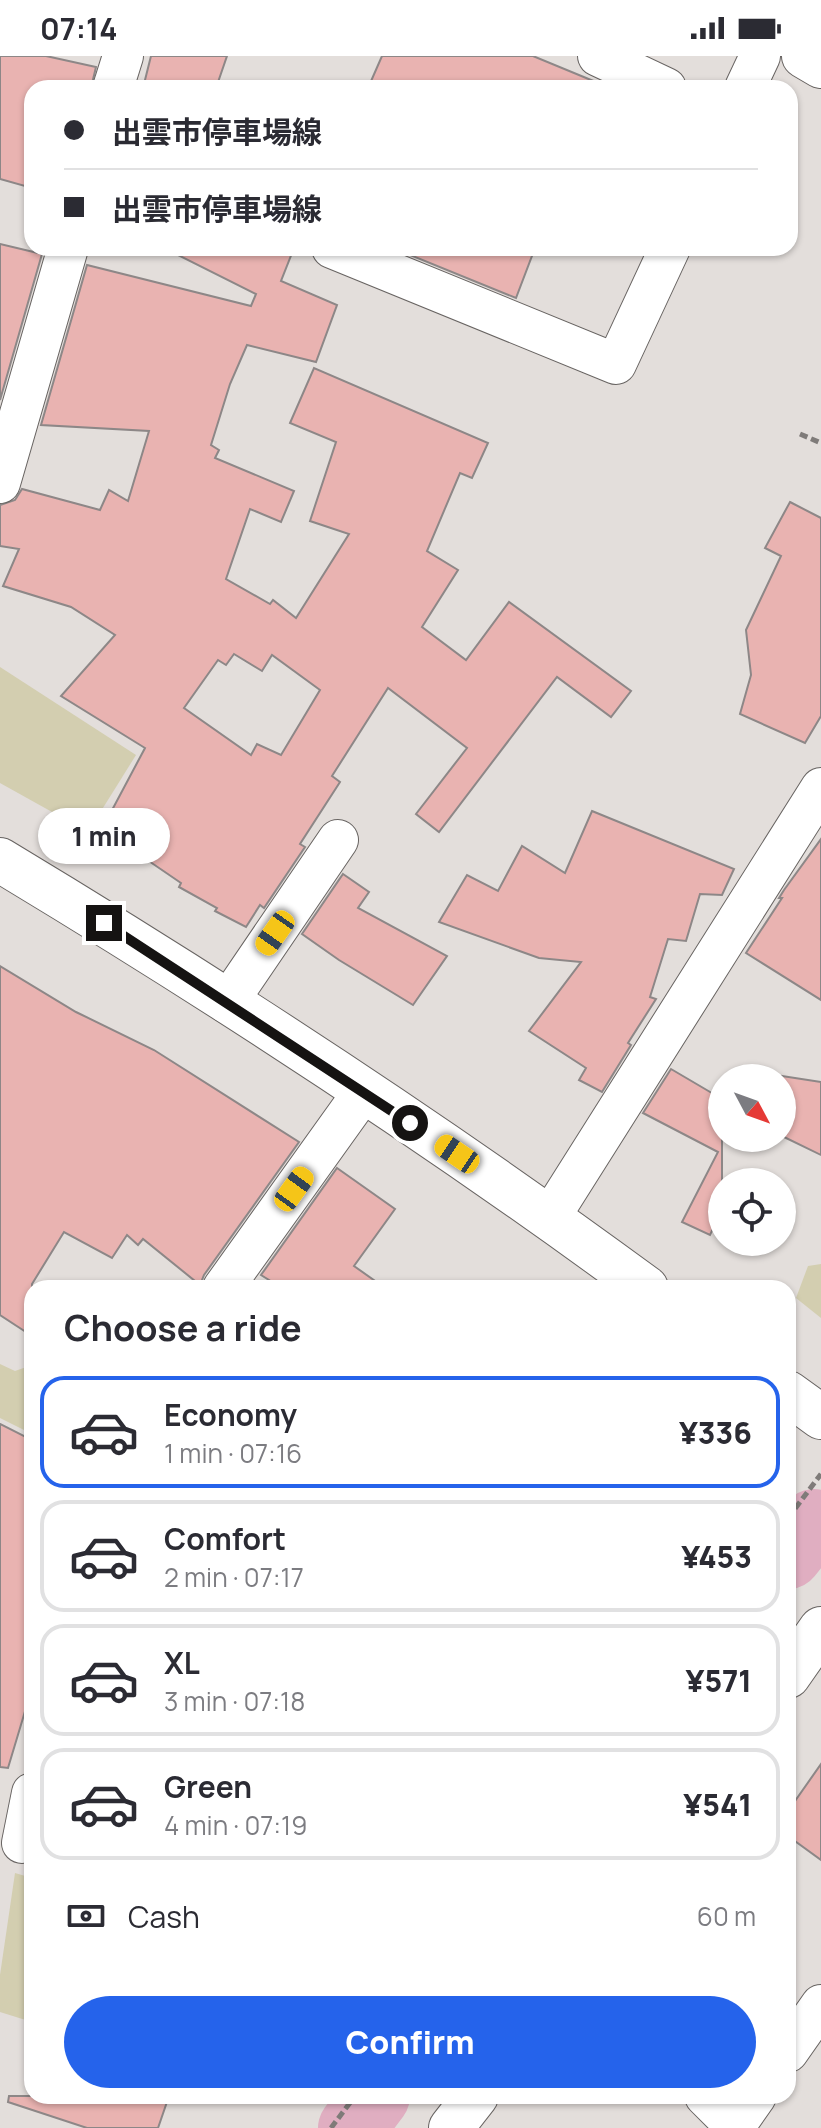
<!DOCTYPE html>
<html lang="en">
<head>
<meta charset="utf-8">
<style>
	body { margin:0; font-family:Manrope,"Noto Sans JP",sans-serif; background:#f2f2f3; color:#2b2b33; height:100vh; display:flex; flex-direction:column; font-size:30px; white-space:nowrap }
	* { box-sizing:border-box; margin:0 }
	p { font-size:26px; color:#7c7c81 }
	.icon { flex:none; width:44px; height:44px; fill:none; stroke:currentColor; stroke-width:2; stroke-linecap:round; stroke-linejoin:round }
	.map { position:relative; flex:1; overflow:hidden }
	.side { position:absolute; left:24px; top:1224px; width:772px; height:824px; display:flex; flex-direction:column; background:#fff; border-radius:24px; box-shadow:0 2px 6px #0004 }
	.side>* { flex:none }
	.banner { position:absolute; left:24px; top:24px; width:774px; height:176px; border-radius:24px; box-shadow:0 2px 6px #0004; display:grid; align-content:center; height:176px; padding:0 40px; background:#fff }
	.needle { width:52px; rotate:131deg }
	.tools { position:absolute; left:708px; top:1008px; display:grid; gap:16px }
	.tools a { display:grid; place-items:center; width:88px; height:88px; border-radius:50%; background:#fff; box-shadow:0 2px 6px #0004; font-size:40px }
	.end { position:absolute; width:36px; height:36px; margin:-18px; border:10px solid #151312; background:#fff; box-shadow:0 0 0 4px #fff }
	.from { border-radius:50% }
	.bubble { position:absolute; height:56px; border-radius:28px; background:#fff; box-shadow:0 2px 6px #0004; font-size:26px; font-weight:800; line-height:56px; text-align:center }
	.car { position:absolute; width:24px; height:48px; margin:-24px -12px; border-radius:10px; box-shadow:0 0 6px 2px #0007; background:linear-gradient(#f5c518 24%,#345 0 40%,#f5c518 0 76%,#345 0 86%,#f5c518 0) }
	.banner b { display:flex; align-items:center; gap:28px; height:76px; font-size:30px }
	.banner b+b { border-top:2px solid #e1e1e2 }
	.banner i { width:20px; height:20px; background:#2b2b33 }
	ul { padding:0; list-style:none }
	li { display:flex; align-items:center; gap:24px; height:112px; margin:0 16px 12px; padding:0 24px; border:4px solid #e1e1e2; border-radius:24px }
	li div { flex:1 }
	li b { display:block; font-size:30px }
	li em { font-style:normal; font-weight:800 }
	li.current { border-color:#2563eb }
	li>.icon { width:72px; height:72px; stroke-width:1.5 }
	h2 { padding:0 40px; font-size:36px; line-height:96px }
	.pay { display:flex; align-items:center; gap:20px; height:88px; padding:0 40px; font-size:30px }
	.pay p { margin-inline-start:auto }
	.action { display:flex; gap:16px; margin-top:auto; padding:16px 40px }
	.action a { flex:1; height:92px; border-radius:48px; background:#2563eb; color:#fff; font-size:32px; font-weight:800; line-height:92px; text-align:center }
	.status { display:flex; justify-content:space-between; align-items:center; height:56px; padding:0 40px; background:#fff; direction:ltr }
	.status svg { height:22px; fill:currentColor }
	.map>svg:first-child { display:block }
	.green { fill:#d3ceb0 }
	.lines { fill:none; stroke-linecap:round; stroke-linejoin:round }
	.river { stroke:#e0aec1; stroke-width:68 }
	.building { fill:#e9b3b1; stroke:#8d8787; stroke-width:2; fill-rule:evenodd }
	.street-casing { stroke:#686462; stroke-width:42 }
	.secondary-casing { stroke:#686462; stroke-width:46 }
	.primary-casing { stroke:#686462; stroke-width:46 }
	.path { stroke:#7f7b79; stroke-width:5; stroke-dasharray:8 4; stroke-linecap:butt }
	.street { stroke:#fff; stroke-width:40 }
	.secondary { stroke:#fff; stroke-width:44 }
	.primary { stroke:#fff; stroke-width:44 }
	.route { stroke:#151312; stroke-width:10 }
</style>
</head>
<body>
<div class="status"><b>07:14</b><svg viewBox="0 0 49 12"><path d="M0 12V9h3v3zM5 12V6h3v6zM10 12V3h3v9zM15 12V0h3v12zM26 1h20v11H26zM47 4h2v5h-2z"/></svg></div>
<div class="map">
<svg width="821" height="2072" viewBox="0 0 821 2072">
	<rect width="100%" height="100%" fill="#e3dedb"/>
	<g class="green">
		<polygon points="0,611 136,699 88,776 0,727"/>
		<polygon points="821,1208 821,1262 796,1242 808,1210"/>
		<polygon points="0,1308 15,1315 32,1309 32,1378 0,1362"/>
		<polygon points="15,1817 32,1822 32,1966 0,1956 0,1919"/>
	</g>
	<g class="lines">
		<g class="river">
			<polyline points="788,1499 814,1467"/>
			<polyline points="352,2072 376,2040"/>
		</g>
	</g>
	<g class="building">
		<polygon points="0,0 46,0 96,11 91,32 32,32 32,132 0,123"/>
		<polygon points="151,0 227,0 216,32 143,32"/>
		<polygon points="382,0 533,0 608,31 368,32"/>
		<polygon points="0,188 42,198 0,344"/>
		<path d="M164,192H294L281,225L337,249L316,306L247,289L230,328L211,389L219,394L215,402L294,435L281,466L250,453L226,523L270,548L273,544L296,562L349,478L310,465L336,386L290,367L314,312L488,387L472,422L460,417L427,495L458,514L422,571L466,604L509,546L631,635L611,661L557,621L439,776L416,758L467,692L388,632L332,720L340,726L300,788L305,791L264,852L260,849L246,871L215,855L217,852L179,831L181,827L102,773L145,692L61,640L115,579L71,551L3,530L19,493L0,490V449L15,444L22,433L100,454L109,434L128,445L149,375L41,369L87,209L251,250L256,238ZM234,598L262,615L272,599L320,634L281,699L257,688L251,699L184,652L218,604L226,609Z"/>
		<polygon points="393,192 535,192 516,242"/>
		<polygon points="790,446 821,462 821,660 805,687 740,658 751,619 746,574 781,500 765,492"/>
		<polygon points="592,755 734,813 722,839 700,838 686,885 668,883 650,941 656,943 628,987 631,989 602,1036 579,1024 586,1012 529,975 581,906 539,902 439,866 467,819 498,835 522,790 565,817"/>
		<polygon points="821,783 821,944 746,897 782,842 779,842 784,834"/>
		<polygon points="343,818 369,836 358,852 447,900 413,949 339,904 302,878"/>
		<polygon points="0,910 76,956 154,994 299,1086 204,1219 200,1229 143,1183 138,1189 127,1179 112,1202 64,1176 32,1228 32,1280 0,1259"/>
		<polygon points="671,1013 722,1043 722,1154 710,1179 682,1166 718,1096 643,1057"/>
		<polygon points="782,1020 821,1026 821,1099 782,1080"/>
		<polygon points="337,1112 395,1153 354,1210 385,1232 282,1232 261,1219"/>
		<polygon points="0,1368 32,1384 32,1632 8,1712 0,1711"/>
		<polygon points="821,1708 821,1804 788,1780 788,1755"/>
		<polygon points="9,2040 169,2040 158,2072 87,2072 8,2046"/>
	</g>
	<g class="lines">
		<g class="street-casing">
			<g id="street">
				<polyline points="598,0 666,32"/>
				<polyline points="113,32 123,0"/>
				<polyline points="745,32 760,0"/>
				<polyline points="332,192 616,308 670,192"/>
				<polyline points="0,427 68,192"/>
				<polyline points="227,947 338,784"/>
				<polyline points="550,1161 821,732"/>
				<polyline points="223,1232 364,1035"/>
				<polyline points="22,1787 32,1737"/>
				<polyline points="788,1996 821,1949"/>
				<polyline points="705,2040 737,2072"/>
				<polyline points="735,2070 756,2040"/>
			</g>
		</g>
		<g class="secondary-casing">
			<g id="secondary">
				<polyline points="804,0 821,10"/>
				<polyline points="788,1620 821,1573"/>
				<polyline points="451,2072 476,2040"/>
			</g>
		</g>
		<g class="primary-casing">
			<g id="primary">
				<path d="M0,804C221,937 438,1079 646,1232"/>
				<polyline points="788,1337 821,1361"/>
			</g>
		</g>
		<g class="path">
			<polyline points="800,378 821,387"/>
			<polyline points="788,1462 821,1418"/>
			<polyline points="331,2072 355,2040"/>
		</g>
		<use href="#street" class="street"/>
		<use href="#secondary" class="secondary"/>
		<use href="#primary" class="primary"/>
	</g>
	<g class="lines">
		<polyline class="route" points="104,867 410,1067"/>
	</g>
</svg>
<div class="tools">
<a><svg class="needle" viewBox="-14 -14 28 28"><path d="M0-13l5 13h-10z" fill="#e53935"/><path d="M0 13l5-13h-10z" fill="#7c7c81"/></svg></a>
<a><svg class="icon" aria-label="locate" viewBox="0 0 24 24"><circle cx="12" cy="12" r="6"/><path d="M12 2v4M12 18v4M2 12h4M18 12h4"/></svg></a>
</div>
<i class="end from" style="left:410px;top:1067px"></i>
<i class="end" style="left:104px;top:867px"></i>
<div class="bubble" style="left:38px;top:752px;width:132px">1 min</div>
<i class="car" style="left:275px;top:877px;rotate:215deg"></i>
<i class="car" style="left:457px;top:1098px;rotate:304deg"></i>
<i class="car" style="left:294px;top:1133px;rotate:36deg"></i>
<div class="banner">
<b><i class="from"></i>出雲市停車場線</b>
<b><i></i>出雲市停車場線</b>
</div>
<section class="side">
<h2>Choose a ride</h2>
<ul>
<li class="current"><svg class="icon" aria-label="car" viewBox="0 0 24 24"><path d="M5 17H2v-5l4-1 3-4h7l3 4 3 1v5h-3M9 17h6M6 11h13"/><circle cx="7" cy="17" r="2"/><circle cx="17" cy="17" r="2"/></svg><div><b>Economy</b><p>1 min · 07:16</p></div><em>¥336</em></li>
<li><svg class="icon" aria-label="car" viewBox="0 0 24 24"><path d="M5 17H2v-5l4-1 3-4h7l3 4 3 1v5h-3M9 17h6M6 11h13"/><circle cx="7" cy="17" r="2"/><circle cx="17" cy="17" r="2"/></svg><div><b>Comfort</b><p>2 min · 07:17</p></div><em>¥453</em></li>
<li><svg class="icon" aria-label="car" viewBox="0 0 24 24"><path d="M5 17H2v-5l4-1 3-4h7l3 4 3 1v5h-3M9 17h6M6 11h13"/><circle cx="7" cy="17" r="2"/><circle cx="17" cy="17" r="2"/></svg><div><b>XL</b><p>3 min · 07:18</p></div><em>¥571</em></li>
<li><svg class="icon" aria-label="car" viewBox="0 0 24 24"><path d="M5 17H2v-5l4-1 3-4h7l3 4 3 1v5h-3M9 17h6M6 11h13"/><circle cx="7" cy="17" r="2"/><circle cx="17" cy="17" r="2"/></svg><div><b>Green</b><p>4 min · 07:19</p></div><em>¥541</em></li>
</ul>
<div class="pay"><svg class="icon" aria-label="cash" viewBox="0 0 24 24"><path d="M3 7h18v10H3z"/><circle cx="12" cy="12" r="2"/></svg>Cash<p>60 m</p></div>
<div class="action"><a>Confirm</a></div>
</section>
</div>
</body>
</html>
